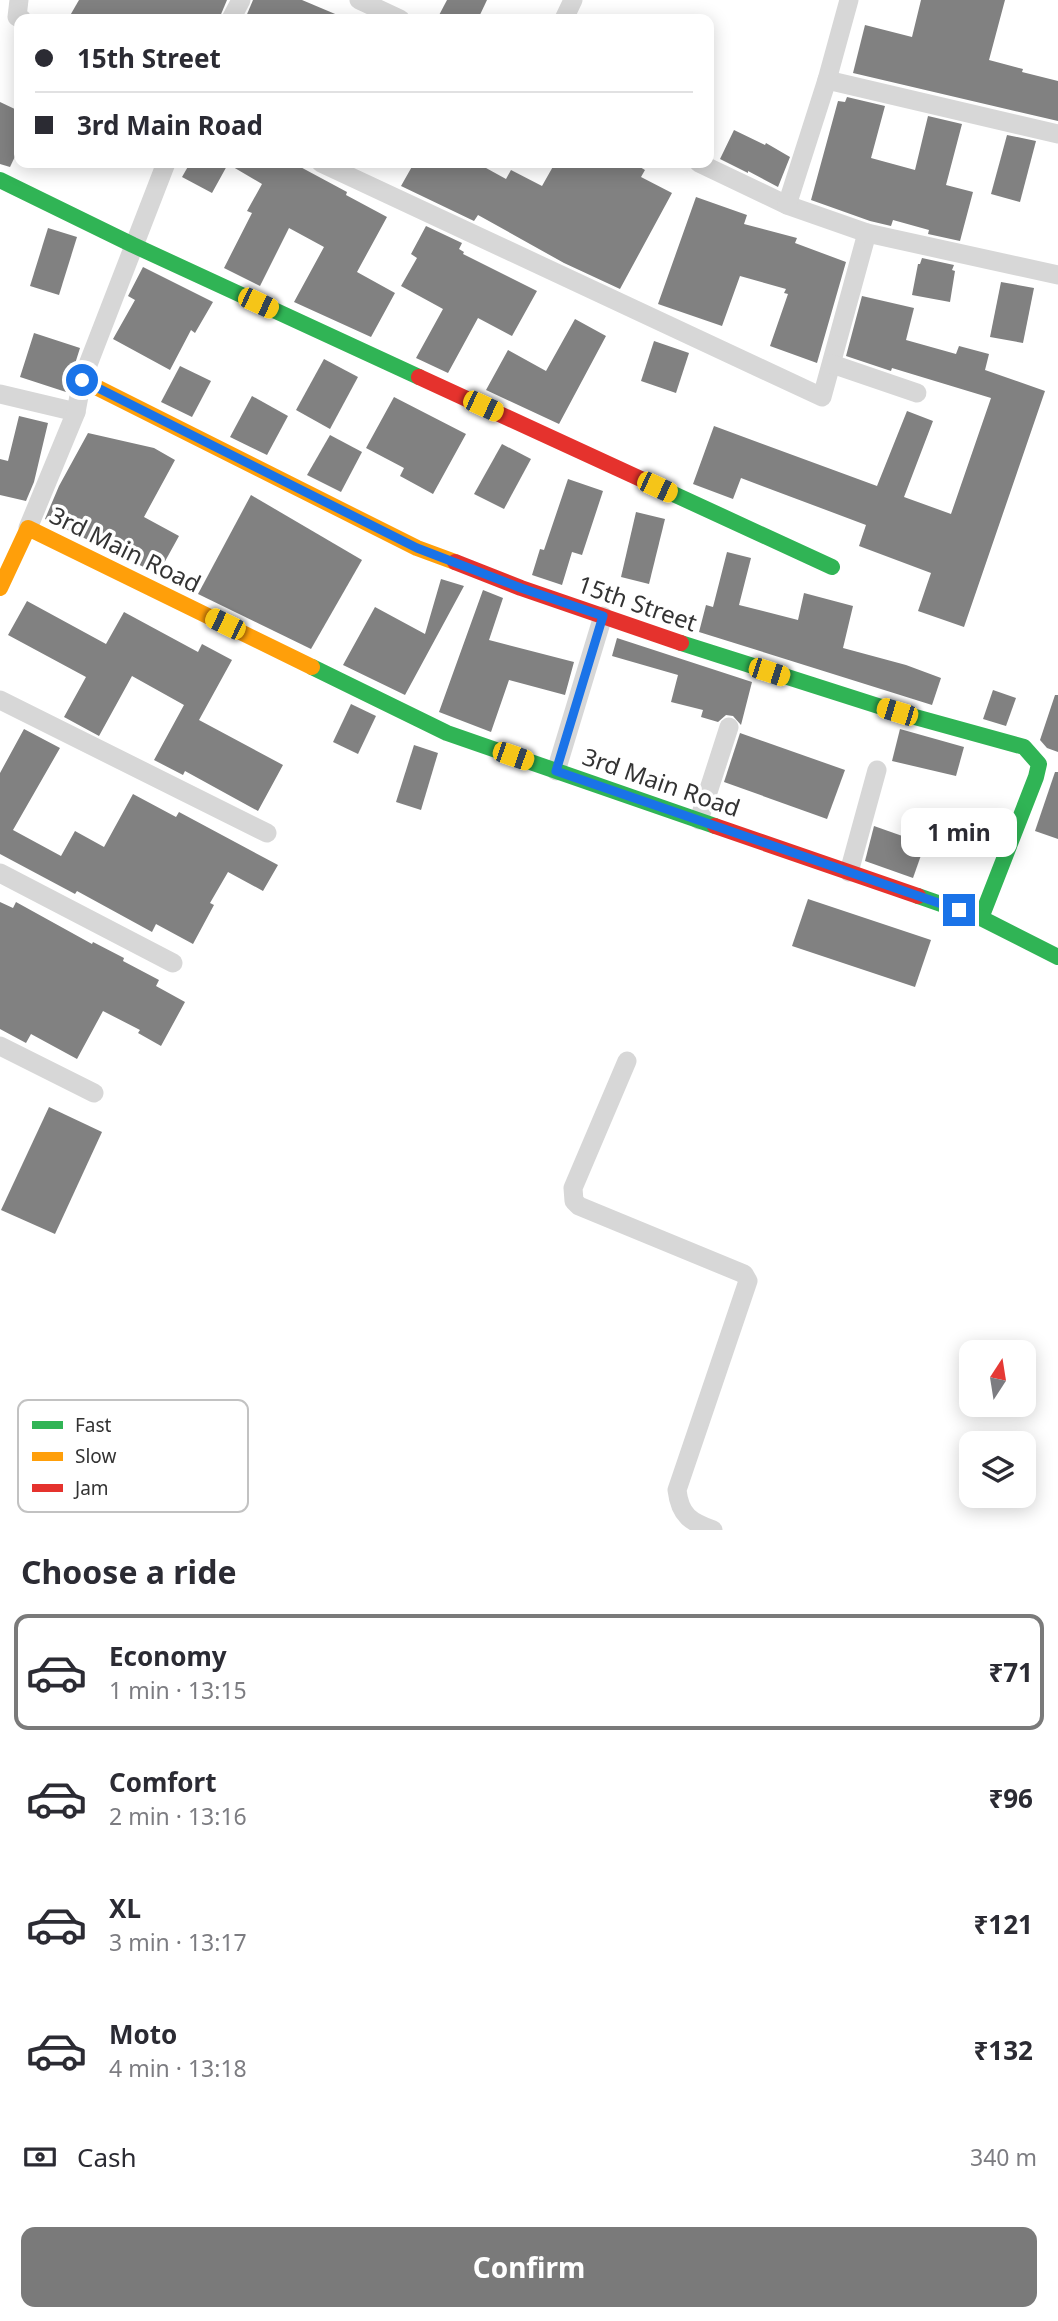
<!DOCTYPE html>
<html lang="en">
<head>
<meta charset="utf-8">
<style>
	body { margin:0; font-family:"Noto Sans",sans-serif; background:#f2f2f3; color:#2b2b33; height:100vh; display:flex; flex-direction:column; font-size:26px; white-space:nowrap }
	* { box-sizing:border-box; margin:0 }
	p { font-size:23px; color:#7c7c81 }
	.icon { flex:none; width:38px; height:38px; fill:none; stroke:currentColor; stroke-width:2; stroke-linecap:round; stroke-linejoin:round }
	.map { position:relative; height:1530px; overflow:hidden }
	.drawer { display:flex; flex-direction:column; background:#fff; flex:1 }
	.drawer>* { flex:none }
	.hud { position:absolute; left:14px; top:14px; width:700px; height:154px; border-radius:14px; box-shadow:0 4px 18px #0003; display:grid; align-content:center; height:154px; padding:0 21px; background:#fff }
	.needle { width:46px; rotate:12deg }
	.controls { position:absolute; left:959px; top:1340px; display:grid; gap:14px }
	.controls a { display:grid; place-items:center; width:77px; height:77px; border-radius:14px; background:#fff; box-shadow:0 4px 18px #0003; font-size:35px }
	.end { position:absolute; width:32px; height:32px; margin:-16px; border:9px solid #1a73e8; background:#fff; box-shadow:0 0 0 4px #fff }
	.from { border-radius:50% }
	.bubble { position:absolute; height:49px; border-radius:14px; background:#fff; box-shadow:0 4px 18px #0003; font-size:23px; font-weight:700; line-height:49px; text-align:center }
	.car { position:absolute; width:21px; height:42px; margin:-21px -10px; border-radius:9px; box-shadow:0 0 5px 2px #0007; background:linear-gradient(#f5c518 24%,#345 0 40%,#f5c518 0 76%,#345 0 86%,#f5c518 0) }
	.hud b { display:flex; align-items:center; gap:24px; height:66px; font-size:26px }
	.hud b+b { border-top:2px solid #e1e1e2 }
	.hud i { width:18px; height:18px; background:#2b2b33 }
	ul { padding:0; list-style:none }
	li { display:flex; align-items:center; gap:21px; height:116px; margin:0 14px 10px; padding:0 7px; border:4px solid transparent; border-radius:14px }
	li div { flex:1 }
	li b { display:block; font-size:26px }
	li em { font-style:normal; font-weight:700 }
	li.selected { border-color:#7a7a7a }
	li>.icon { width:63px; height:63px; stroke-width:1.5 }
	h2 { padding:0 21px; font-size:32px; line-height:84px }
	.pay { display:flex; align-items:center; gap:18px; height:77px; padding:0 21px; font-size:26px }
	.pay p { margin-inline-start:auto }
	.action { display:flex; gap:14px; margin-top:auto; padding:14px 21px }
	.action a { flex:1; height:80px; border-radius:14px; background:#7a7a7a; color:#fff; font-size:28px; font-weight:700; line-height:80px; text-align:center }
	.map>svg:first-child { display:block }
	.building { fill:#818181 }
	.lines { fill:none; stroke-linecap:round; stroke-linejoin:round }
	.street { stroke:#d7d7d7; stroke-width:19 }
	.fast { stroke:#30b455; stroke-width:16 }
	.slow { stroke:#ff9f0a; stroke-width:16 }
	.jam { stroke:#e5322d; stroke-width:16 }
	.route { stroke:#1a73e8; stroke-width:9 }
	.labels { text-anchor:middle; stroke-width:7; stroke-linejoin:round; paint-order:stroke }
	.street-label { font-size:24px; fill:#333; stroke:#fff }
	.key { fill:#fff; stroke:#c2c2c2; stroke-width:2 }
	.key-label { font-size:19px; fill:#333 }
</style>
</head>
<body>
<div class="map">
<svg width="1058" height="1530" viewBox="0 0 1058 1530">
	<rect width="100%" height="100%" fill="#fff"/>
	<g class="building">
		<polygon points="79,0 227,0 219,19 68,19"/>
		<polygon points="253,0 302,0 347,19 245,19"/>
		<polygon points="447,0 487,0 478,19 437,19"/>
		<polygon points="921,0 1005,0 989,60 1023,69 1022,72 1058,81 1058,121 853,73 865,25 912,37"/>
		<polygon points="847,97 885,106 871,158 915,170 928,116 962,124 946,185 973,192 960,241 928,234 929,230 893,220 891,226 870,221 811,200 838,101 845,102"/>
		<polygon points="0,102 19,111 19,148 10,167 0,164"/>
		<polygon points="734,130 765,145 766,143 790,157 778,187 748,171 748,173 720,159"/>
		<polygon points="1007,135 1036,141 1020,202 991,194"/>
		<polygon points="190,163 293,163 347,192 346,195 387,217 357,272 395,293 371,337 294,302 324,247 289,228 260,286 224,268 252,213 247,211 262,184 228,164 212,193 182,177"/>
		<polygon points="414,163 477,163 506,179 511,170 542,186 555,163 633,163 645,170 641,177 672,193 620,289 564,263 478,215 474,221 401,186"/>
		<polygon points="696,197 747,215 744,224 797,238 795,243 846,262 817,363 770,346 788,294 784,293 786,289 740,276 722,326 658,304"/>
		<polygon points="426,226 462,243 459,249 464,252 463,254 537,291 512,336 478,318 448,373 416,358 443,309 401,286 417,258 411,254"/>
		<polygon points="48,228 77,237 59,295 30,286"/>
		<polygon points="922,258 954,265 952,270 955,271 950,302 912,295 918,264 920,264"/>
		<polygon points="143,267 213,302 195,333 191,330 170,370 113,339 135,300 128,296"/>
		<polygon points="1001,282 1034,288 1023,343 990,337"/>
		<polygon points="862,296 914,308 906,340 956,354 959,346 989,354 985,370 1045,391 964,627 918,611 931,573 859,546 866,525 741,478 733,499 693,484 714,426 877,486 907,411 933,421 904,497 951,514 991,398 892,368 891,371 846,356"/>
		<polygon points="575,319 606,336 559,424 486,390 508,350 546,371"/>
		<polygon points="34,333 80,348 74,367 68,374 66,392 20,377"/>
		<polygon points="654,341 689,353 676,393 641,381"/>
		<polygon points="324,359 358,377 330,429 296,410"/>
		<polygon points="180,366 211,381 192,417 161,402"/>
		<polygon points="252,396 288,416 267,455 230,437"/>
		<polygon points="394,397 466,434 433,494 400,476 404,468 366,448"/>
		<polygon points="19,416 48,423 34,482 26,501 0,495 0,459 8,461"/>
		<polygon points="88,433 154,448 175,460 144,517 179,536 158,574 45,519 59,486"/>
		<polygon points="330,435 362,452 341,492 307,475"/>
		<polygon points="502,444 531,459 504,509 474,494"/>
		<polygon points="568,479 603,491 582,555 572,552 562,585 532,575 540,549 544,550"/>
		<polygon points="251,495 362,560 311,649 198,594"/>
		<polygon points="636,512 665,519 649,584 621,577"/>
		<polygon points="727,552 751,558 739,605 798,620 804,593 853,606 843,648 906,665 941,678 932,705 699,632 706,605 713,607"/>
		<polygon points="441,579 464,586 405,695 343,665 375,607 425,634"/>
		<polygon points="483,590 503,598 489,640 574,662 565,695 509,680 491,732 439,712"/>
		<polygon points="27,601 106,644 124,612 198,652 202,644 232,660 199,720 283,765 258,811 185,771 183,775 154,760 184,705 132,676 99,736 64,717 86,677 8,635"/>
		<polygon points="617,638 752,682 741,725 733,716 726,715 718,722 701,717 703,710 671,702 678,675 612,656"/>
		<polygon points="993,690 1016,698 1006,726 983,719"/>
		<polygon points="1055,695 1058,695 1058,752 1047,748 1040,740"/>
		<polygon points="351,704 376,716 358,754 333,742"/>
		<polygon points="24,729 60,748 13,830 61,856 75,831 104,847 133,794 176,817 179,812 278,865 263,891 228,872 210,903 214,905 193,944 156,924 152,932 77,891 75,894 0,854 0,773"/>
		<polygon points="900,729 964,747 956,776 892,761"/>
		<polygon points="740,733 845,770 827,819 724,782"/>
		<polygon points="414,745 438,753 421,810 396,802"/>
		<polygon points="1055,772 1058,772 1058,839 1035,831"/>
		<polygon points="874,826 925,844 913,878 865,861"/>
		<polygon points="808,899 931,940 915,987 792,946"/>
		<polygon points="0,902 13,908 16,902 92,944 93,942 124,958 123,961 159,980 156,986 185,1002 161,1046 138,1033 140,1030 103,1011 77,1059 31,1034 26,1043 0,1029"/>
		<polygon points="49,1107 102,1132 55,1234 1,1210"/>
	</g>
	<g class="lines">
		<g class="street">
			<polyline points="19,0 17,17 22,19"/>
			<polyline points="359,0 400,19"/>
			<polyline points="231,19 241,0"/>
			<polyline points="564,19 573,0"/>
			<polyline points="827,80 1058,134"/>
			<polyline points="321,163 822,397 867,233"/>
			<polyline points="699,163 787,205 867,233 1058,275"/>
			<polyline points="787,205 827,80 849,0"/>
			<polyline points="832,364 917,393"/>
			<polyline points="0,394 76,412"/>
			<polyline points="28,528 76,412 82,380 166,163"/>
			<polyline points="0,700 267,833"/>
			<polyline points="556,771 603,616"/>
			<polyline points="699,820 729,727"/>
			<polyline points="849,872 877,770"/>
			<polyline points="0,873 173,963"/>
			<polyline points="0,1046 94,1093"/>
			<path d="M627,1061L573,1188L574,1201L579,1206L744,1274L748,1281L677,1490C680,1516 691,1522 713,1530"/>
		</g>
		<g class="fast">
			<polyline points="0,180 133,245 419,377"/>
			<polyline points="643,480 832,567"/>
			<polyline points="681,643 897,712 1024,747 1039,764 1036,777 981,918"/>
			<polyline points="312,667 447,733 715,826"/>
			<polyline points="918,896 981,918 1058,957"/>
		</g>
		<g class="slow">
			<polyline points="82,380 417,548 455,562"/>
			<polyline points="0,588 28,528 312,667"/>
		</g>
		<g class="jam">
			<polyline points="419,377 643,480"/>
			<polyline points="455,562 521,588 681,643"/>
			<polyline points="715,826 918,896"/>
		</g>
	</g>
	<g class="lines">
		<polyline class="route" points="82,380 417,548 521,588 603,616 556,771 959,910"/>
	</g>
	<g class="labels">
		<g class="street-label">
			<text transform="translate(125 550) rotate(26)" y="8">3rd Main Road</text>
			<text transform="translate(637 604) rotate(19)" y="8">15th Street</text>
			<text transform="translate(661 783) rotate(19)" y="8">3rd Main Road</text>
		</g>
	</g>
	<rect x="18" y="1400" width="230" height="112" rx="10" class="key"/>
	<rect x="32" y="1421" width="31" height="8" fill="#30b455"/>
	<rect x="32" y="1452" width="31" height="9" fill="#ff9f0a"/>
	<rect x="32" y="1484" width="31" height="8" fill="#e5322d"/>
	<g class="key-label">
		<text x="75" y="1432">Fast</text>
		<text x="75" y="1463">Slow</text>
		<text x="75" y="1495">Jam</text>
	</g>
</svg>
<div class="controls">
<a><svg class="needle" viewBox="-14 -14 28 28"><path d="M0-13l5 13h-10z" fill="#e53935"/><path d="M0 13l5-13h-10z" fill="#7c7c81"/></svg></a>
<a><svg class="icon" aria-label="layers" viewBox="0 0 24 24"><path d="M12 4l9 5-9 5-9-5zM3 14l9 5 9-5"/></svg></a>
</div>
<i class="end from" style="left:82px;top:380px"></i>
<i class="end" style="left:959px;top:910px"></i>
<div class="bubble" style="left:901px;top:808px;width:116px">1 min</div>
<i class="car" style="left:258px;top:303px;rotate:115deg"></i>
<i class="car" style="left:483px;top:406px;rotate:115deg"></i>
<i class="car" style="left:657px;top:487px;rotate:115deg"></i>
<i class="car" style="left:225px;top:624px;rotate:296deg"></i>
<i class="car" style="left:769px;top:672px;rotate:108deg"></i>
<i class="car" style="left:897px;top:712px;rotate:287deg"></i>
<i class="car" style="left:513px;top:756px;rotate:109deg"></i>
<div class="hud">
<b><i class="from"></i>15th Street</b>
<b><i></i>3rd Main Road</b>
</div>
</div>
<section class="drawer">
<h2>Choose a ride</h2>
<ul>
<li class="selected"><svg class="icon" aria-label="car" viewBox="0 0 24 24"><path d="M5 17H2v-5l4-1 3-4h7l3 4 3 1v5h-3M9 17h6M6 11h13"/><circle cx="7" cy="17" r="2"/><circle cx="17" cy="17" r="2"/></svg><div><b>Economy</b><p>1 min · 13:15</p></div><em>₹71</em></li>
<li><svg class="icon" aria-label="car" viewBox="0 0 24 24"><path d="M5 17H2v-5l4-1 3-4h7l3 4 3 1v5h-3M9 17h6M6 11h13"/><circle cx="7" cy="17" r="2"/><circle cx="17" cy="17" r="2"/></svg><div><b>Comfort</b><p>2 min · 13:16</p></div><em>₹96</em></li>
<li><svg class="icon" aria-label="car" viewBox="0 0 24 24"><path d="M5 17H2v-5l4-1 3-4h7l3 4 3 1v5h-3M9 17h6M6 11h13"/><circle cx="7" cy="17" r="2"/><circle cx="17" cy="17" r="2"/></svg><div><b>XL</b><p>3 min · 13:17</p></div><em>₹121</em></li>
<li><svg class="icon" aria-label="car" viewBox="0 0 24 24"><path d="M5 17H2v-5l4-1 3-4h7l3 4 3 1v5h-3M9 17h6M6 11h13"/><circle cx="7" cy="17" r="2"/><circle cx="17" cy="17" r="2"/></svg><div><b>Moto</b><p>4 min · 13:18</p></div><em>₹132</em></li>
</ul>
<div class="pay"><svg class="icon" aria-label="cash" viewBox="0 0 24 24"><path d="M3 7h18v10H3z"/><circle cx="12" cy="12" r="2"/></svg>Cash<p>340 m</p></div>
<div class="action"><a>Confirm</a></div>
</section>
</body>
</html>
